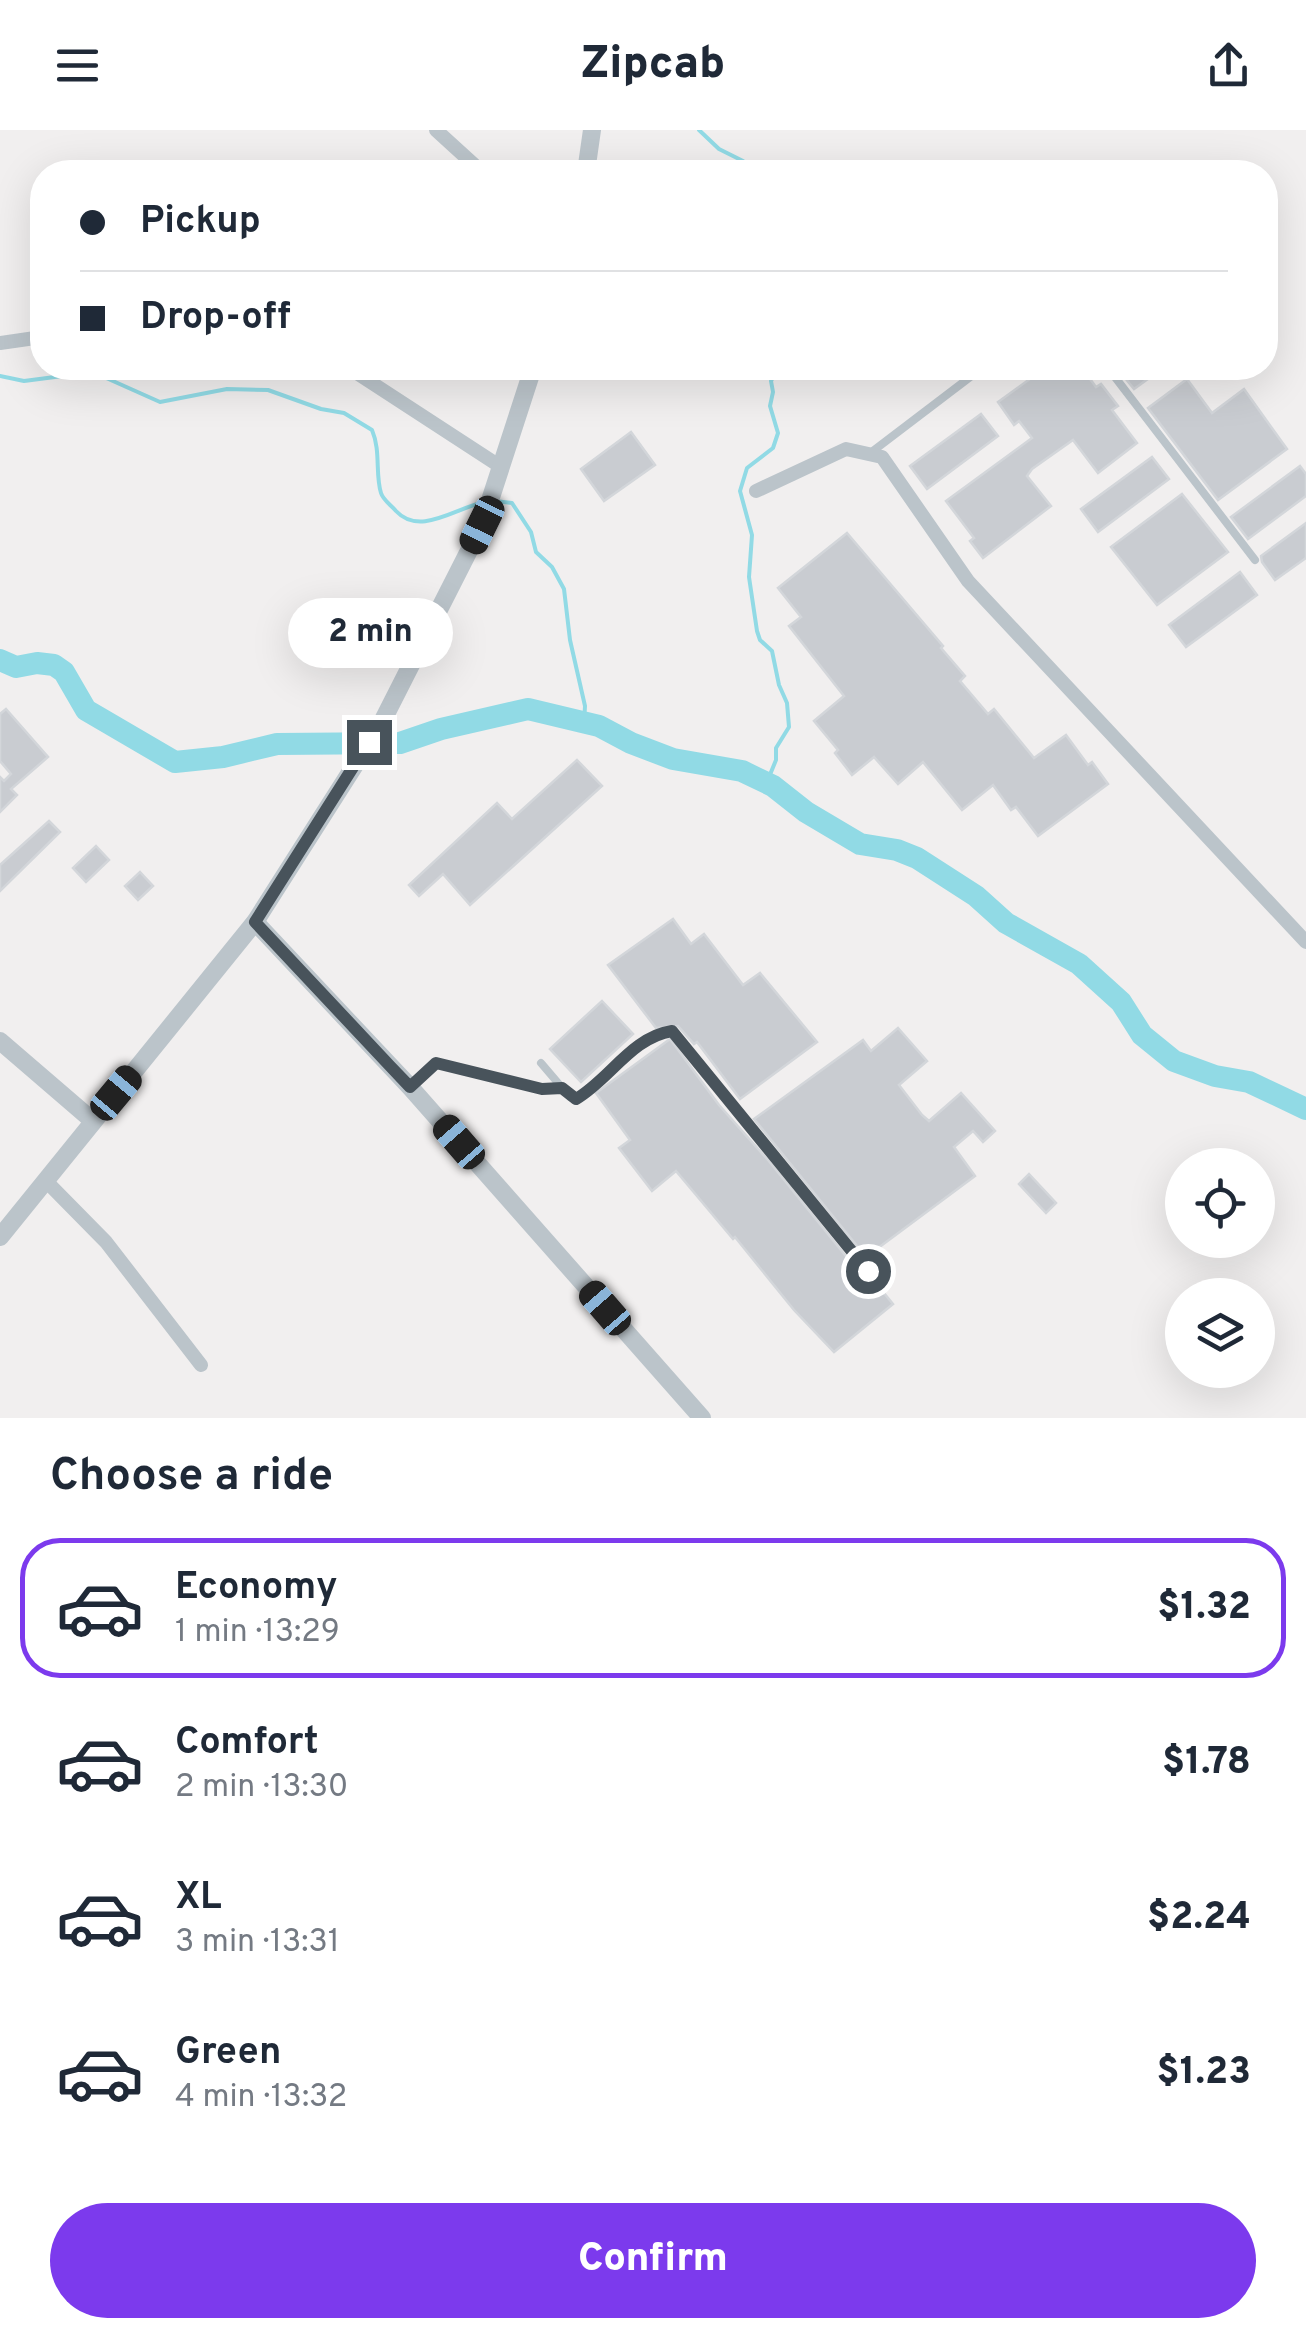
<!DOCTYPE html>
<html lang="en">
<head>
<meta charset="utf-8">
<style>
	body { margin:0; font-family:Overpass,sans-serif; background:#f6f6f7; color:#1f2937; height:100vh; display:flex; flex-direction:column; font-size:38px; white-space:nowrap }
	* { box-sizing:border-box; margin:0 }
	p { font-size:32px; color:#747a83 }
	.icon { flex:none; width:55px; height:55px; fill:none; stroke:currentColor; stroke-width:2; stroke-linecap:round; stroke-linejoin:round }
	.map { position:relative; height:1288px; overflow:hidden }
	.panel { display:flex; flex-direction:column; background:#fff; flex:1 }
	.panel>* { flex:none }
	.guide { position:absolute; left:30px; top:30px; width:1248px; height:220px; border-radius:40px; box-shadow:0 10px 40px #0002; display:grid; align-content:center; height:220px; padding:0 50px; background:#fff }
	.buttons { position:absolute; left:1165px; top:1018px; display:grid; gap:20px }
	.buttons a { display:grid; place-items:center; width:110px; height:110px; border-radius:50%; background:#fff; box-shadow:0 10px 40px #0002; font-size:50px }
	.end { position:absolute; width:45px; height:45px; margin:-22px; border:12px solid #48535b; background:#fff; box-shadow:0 0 0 5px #fff }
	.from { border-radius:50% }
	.bubble { position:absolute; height:70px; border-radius:35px; background:#fff; box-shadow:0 10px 40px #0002; font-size:32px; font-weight:800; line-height:70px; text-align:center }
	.car { position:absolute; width:30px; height:60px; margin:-30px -15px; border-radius:12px; box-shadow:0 0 8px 2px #0007; background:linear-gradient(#222 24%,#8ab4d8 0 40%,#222 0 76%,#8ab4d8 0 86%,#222 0) }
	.guide b { display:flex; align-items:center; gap:35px; height:95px; font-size:38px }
	.guide b+b { border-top:2px solid #e0e1e3 }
	.guide i { width:25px; height:25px; background:#1f2937 }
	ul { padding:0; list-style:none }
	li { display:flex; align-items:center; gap:30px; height:140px; margin:0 20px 15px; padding:0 30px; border:5px solid transparent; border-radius:40px }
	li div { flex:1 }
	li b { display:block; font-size:38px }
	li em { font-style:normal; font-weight:800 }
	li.current { border-color:#7c3aed }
	li>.icon { width:90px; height:90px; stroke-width:1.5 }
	h2 { padding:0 50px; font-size:45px; line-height:120px }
	.action { display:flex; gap:20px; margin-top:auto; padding:20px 50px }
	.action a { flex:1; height:115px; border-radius:60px; background:#7c3aed; color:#fff; font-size:40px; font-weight:800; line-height:115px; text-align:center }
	header { display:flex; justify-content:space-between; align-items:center; height:130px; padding:0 50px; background:#fff; font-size:45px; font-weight:800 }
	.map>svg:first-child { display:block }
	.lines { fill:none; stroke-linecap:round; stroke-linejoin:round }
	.stream { stroke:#91dae5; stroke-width:4 }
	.river { stroke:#91dae5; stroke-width:22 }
	.building { fill:#c9ccd1; stroke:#d3d6da; stroke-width:2.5 }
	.service { stroke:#bbc4ca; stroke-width:8 }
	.minor { stroke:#bbc4ca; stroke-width:14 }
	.tertiary { stroke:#bbc4ca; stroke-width:18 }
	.route { stroke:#48535b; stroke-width:12 }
</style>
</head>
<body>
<header><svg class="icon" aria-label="menu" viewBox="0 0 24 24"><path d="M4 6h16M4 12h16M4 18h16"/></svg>Zipcab<svg class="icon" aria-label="share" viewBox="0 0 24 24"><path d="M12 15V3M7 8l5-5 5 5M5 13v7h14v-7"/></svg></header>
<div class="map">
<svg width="1306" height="1288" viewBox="0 0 1306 1288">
	<rect width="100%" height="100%" fill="#f1efef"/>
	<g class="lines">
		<g class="stream">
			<polyline points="699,0 719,19 743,31 751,42"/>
			<path d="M0,246L24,251L78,244L104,247L160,272L227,259L268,260L321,279L344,283L372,300C381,321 375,344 381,363C383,370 391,375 396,381C420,407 457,377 485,372"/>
			<polyline points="495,371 512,373 531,402 536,422 552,437 564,459 570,510 585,576 584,593"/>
			<polyline points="767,652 776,630 776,618 789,597 787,573 779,555 772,521 760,510 757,501 749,447 752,405 740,361 747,338 773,318 778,303 770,276 773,262 771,251 778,238"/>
		</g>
		<polyline class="river" points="0,530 16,537 37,533 54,535 64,542 86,580 175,632 223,627 277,614 400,613 441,599 528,579 599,596 631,613 673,629 742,641 773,656 806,682 860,714 897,720 917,728 976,766 1006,793 1079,834 1121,872 1142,905 1174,931 1215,946 1249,952 1306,979"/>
	</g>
	<g class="building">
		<polygon points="1045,238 1082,238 1096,257 1101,254 1118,276 1112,280 1137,313 1098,343 1073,310 1032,339 1027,346 1051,376 983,428 970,411 974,408 946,371 1032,308 1019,291 1014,295 998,272"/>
		<polygon points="1117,238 1163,238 1134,259"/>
		<polygon points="1187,249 1212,283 1244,259 1287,319 1218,370 1148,278"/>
		<polygon points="981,284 998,306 927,359 910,336"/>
		<polygon points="631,302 655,335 604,371 581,339"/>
		<polygon points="1152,327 1169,349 1098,402 1081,379"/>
		<polygon points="1300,336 1306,344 1306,366 1248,409 1231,387"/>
		<polygon points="1182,364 1228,422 1157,475 1111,417"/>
		<polygon points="1306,393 1306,428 1275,450 1262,432 1261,426"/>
		<polygon points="847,403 943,516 941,518 965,546 960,551 988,584 994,579 1034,628 1066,605 1088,635 1092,632 1108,654 1038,706 1016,677 1011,680 993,655 962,680 923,632 898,654 874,627 852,645 835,623 838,620 814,591 844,566 789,496 801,487 778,458"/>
		<polygon points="1240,442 1257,465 1186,517 1169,495"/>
		<polygon points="6,579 48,627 11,659 17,665 0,682 0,647 4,651 11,644 0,631 0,584"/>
		<polygon points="577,630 602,656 470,775 443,744 419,766 409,755 497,673 512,689"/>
		<polygon points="49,691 60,702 0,761 0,735"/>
		<polygon points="96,716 109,730 86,752 73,738"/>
		<polygon points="140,742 153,756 138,770 125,756"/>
		<polygon points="673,789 691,814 704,804 743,855 760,843 817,912 740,969 697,912 694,914 678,896 656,898 608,835"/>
		<polygon points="602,871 633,904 581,952 550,919"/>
		<polygon points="898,898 927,931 899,955 922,985 929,991 961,963 995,1001 983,1012 973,1001 954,1017 975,1046 866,1127 754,989 863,910 871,921"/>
		<polygon points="670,909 719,975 768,1030 862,1146 876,1159 879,1157 893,1174 834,1222 794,1180 735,1107 733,1109 676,1041 652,1061 619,1018 630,1010 596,963"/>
		<polygon points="1029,1044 1056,1073 1046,1083 1019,1054"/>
	</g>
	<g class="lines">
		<g class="service">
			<polyline points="1108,238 1255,430"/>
			<polyline points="869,324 982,238"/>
			<path d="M541,933L570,967L575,969C608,949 632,907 673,901L868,1141"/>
			<polyline points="410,957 436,933 542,959 562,958"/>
		</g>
		<g class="minor">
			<polyline points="436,0 482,42"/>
			<polyline points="0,213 42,207"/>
			<polyline points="349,238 501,337"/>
			<polyline points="756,361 846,319 882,327 968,451 1306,812"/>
			<polyline points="45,1050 106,1112 201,1235"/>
		</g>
		<g class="tertiary">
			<polyline points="586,42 592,0"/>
			<polyline points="255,792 410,957 702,1288"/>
			<polyline points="0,911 93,991"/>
			<polyline points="0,1107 255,792 381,594 482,395 533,238"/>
		</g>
	</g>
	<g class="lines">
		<path class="route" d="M369,612L255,792L390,936L410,957L436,933L542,959L562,958L576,969C609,950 632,907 672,901L868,1141"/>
	</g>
</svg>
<div class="buttons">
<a><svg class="icon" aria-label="locate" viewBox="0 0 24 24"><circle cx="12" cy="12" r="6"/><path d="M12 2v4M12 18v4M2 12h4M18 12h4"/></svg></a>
<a><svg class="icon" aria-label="layers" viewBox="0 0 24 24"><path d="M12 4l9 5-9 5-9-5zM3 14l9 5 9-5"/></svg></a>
</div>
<i class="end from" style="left:868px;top:1141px"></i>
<i class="end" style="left:369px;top:612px"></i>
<div class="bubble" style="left:288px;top:468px;width:165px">2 min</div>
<i class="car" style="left:482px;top:395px;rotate:206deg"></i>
<i class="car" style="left:116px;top:963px;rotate:40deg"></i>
<i class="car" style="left:459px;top:1012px;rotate:319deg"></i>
<i class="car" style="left:605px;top:1178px;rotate:319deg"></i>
<div class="guide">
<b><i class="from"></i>Pickup</b>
<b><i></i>Drop-off</b>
</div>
</div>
<section class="panel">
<h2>Choose a ride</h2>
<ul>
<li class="current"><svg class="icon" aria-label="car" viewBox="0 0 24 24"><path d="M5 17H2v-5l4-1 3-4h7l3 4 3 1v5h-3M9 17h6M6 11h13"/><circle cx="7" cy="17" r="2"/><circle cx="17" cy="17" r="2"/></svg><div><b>Economy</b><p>1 min · 13:29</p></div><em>$1.32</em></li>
<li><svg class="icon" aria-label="car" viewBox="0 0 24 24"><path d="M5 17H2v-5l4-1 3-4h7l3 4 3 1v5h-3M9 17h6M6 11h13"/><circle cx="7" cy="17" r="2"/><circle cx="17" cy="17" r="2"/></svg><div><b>Comfort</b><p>2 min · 13:30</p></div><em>$1.78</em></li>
<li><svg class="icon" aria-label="car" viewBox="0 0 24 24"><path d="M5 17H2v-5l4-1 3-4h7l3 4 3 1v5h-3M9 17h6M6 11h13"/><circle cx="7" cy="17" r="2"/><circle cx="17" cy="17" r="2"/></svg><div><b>XL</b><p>3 min · 13:31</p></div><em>$2.24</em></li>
<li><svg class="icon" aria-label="car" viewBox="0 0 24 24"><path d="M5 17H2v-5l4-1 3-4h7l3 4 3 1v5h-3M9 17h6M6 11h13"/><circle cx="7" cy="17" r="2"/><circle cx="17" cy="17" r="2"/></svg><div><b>Green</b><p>4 min · 13:32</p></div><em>$1.23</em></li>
</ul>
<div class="action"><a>Confirm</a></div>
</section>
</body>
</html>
